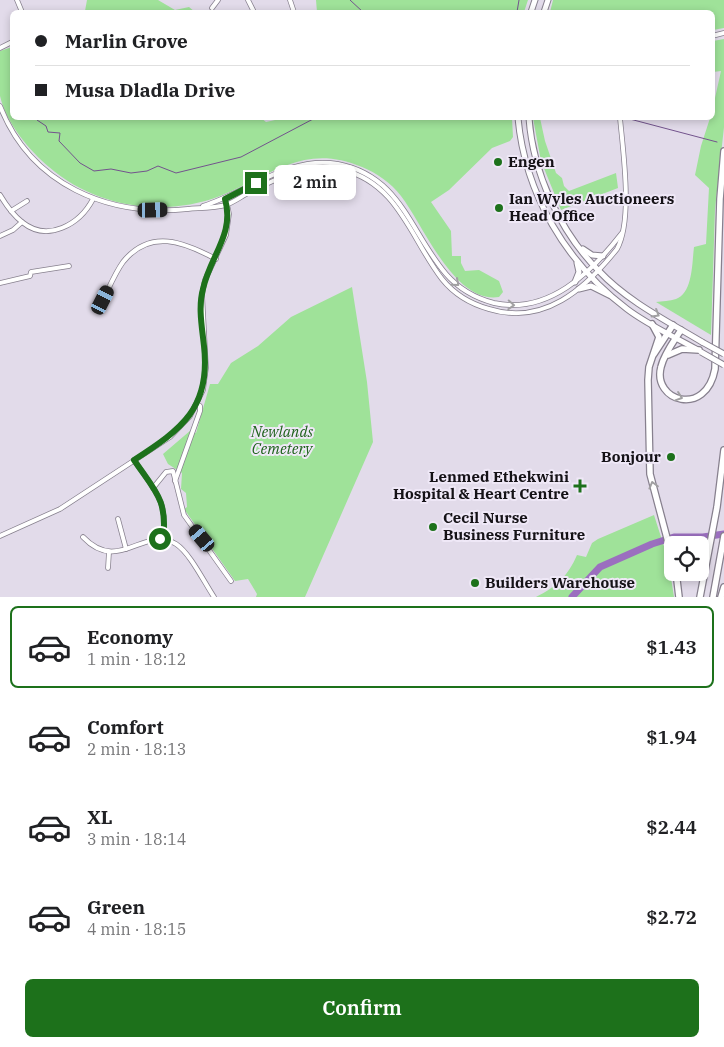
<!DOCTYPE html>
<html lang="en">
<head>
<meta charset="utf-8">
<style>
	body { margin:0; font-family:"IBM Plex Serif",serif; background:#f6f6f6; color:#202124; height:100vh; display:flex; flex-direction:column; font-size:19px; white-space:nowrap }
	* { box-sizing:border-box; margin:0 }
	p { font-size:16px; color:#757577 }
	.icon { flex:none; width:28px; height:28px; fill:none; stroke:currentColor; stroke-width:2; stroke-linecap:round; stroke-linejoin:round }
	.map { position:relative; height:597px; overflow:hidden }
	.drawer { display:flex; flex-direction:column; background:#fff; flex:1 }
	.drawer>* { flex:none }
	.guide { position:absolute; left:10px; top:10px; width:705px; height:110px; border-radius:8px; box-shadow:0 2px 8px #0003; display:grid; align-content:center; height:110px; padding:0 25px; background:#fff }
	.fabs { position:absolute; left:664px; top:536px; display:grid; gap:10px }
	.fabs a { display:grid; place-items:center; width:45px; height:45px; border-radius:8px; background:#fff; box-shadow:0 2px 8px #0003; font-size:25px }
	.end { position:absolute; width:22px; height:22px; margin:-11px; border:6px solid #1d711b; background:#fff; box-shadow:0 0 0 2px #fff }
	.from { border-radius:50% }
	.bubble { position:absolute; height:35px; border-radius:8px; background:#fff; box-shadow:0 2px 8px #0003; font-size:16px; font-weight:600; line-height:35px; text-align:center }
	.car { position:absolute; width:15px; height:30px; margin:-15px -8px; border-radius:6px; box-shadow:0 0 4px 1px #0007; background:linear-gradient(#222 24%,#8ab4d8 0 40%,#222 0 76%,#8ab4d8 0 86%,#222 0) }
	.guide b { display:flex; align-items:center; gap:18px; height:48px; font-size:19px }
	.guide b+b { border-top:1px solid #e0e0e0 }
	.guide i { width:12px; height:12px; background:#202124 }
	ul { padding:9px 0 0; list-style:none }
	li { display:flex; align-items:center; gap:15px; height:82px; margin:0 10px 8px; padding:0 15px; border:2px solid transparent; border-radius:8px }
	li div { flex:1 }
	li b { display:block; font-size:19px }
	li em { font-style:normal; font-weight:600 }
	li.current { border-color:#1d711b }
	li>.icon { width:45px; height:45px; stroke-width:1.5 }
	.cta { display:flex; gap:10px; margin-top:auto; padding:10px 25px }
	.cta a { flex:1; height:58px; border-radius:8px; background:#1d711b; color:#fff; font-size:20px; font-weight:600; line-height:58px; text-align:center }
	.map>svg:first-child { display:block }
	.green { fill:#9fe299 }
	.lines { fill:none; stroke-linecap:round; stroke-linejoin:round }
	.stream { stroke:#73538d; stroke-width:1 }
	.river { stroke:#9b6fbf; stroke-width:7 }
	.minor-casing { stroke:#87808e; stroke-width:5.5 }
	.major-casing { stroke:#87808e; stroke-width:7 }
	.highway-casing { stroke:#87808e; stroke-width:8 }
	.minor { stroke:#fff; stroke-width:4 }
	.major { stroke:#fff; stroke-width:5 }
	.highway { stroke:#fff; stroke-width:5.5 }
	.major-bridge-casing { stroke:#87808e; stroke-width:7; stroke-linecap:butt }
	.major-bridge { stroke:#fff; stroke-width:5 }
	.oneway { stroke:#a1a0a2 }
	.route { stroke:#1d711b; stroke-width:6 }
	.poi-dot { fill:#1d711b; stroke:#efe8f7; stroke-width:2 }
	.labels { text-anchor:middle; stroke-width:4; stroke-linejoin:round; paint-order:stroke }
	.poi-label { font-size:15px; font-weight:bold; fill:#151217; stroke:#efe8f7; text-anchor:start }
	.park-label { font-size:15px; font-style:italic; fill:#1e621b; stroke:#efe8f7 }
</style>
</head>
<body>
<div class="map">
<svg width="724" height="597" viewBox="0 0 724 597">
	<rect width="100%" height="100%" fill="#e2dbea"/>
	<g class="green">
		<polygon points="87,0 158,0 175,10 189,7 195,12 89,12 85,11"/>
		<polygon points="316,0 528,0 524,12 317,12"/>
		<polygon points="553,0 724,0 724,28 713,30 712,12 550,12"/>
		<path d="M724,39V127L715,209L711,335L656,302C662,301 670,301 676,299C693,293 692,262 694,247L706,244L709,188L695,175L701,146L710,118H712L713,107L721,71L713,72V41Z"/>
		<path d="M12,47V118H261L266,122L275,120L277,118H512L513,137L510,141L492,148L449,190L431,202L451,231L452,256H461V263L465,271L479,270L499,281L503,292L499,297C454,304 423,224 401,196C391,183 377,173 362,167C304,142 270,176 220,196C163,218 95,207 49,167C29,150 6,123 0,96C0,82 0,65 0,51Z"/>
		<polygon points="533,118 540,118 545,141 556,173 562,178 564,186 569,191 616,173 618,188 561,210 541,161"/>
		<polygon points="352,287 367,382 373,442 305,597 256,597 257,594 248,579 235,581 184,509 187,507 186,493 181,489 182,473 168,464 163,454 191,430 196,433 210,384 218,384 231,363 258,346 291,317"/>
		<path d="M654,515L668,559L674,597H536C556,587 568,576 577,555L586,557L592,543L598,539Z"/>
	</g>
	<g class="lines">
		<g class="stream">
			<polyline points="350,0 363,12"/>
			<polyline points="517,12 519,0"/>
			<polyline points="38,118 37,120 46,126 48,132 60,133 59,141 80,163 94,171 111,169 131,173 147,171 158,166 176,173 241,157 315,118"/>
			<polyline points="626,118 717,142"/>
		</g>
		<polyline class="river" points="572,597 600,567 652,544 674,537 703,537 724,534"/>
		<g class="minor-casing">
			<g id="minor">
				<polyline points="17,0 22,12"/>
				<polyline points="248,0 254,12"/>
				<polyline points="290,0 294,12"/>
				<polyline points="212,8 218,0"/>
				<polyline points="712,36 724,33"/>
				<polyline points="0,48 12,42"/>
				<path d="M0,106C31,185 108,217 188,209C200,208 214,208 226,205C234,202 242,196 250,192C280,177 308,162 343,170C398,183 411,239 442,279C454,294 471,304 489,309C544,326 585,289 617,249C633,220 623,151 620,118"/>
				<path d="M0,195C6,205 13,215 22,222C48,243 80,224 93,199"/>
				<path d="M203,206C248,192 289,155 338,164C401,176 410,232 446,274C459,289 475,298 494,303C548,315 591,273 622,233"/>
				<polyline points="11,211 27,201"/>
				<polyline points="0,236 13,230 22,222"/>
				<polyline points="0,283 30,276 31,272 69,266"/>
				<path d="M103,300C109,288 115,273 123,262C150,228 184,242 216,259"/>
				<path d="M134,460C155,491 168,500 163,539"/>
				<polyline points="175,481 200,411 200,406 197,404"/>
				<polyline points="153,488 166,472 173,471 184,515 231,581"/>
				<polyline points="118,519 126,549"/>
				<polyline points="0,536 60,509 170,437 190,416 203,390 206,368 202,294 205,280 226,235 229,214 227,204"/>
				<path d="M83,537C119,575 145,524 176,544C190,553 204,582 214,597"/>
				<polyline points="108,568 109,552"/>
			</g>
		</g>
		<g class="major-casing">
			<g id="major">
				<polyline points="531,12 535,0"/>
				<polyline points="544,12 548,0"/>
				<path d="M518,118C525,194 566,263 627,309C648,325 673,336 696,349"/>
				<path d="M529,118C533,173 560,232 599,271C627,301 667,321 702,342"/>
				<polyline points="583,249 592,255 603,256"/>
				<polyline points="575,282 579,272 577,263"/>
				<polyline points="579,289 591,286 609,295"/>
			</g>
		</g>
		<g class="highway-casing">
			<g id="highway">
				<polyline points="652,324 659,337 649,367 648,380 650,474 672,557"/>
				<path d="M681,330C674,341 664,354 661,367C652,401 706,418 715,369L720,199L724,151"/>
				<polyline points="654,354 673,325"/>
				<polyline points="668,355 682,349 699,350"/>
				<polyline points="676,572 679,597"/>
				<polyline points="700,597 717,507 724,450"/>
				<polyline points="713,597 724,536"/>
				<polyline points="721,597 724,587"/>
			</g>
		</g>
		<use href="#minor" class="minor"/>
		<use href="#major" class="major"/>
		<use href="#highway" class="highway"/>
		<g class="major-bridge-casing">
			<g id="major-bridge">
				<polyline points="702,342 724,354"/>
				<polyline points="701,352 724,365"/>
			</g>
		</g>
		<use href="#major-bridge" class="major-bridge"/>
	</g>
	<defs><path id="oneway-chevron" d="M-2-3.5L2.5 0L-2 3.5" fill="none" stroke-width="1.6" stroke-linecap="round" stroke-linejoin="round" transform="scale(1.25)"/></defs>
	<g class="oneway">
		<use href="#oneway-chevron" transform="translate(456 283) rotate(41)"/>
		<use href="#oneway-chevron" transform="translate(511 305) rotate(3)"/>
		<use href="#oneway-chevron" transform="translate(656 314) rotate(31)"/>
		<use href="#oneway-chevron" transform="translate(679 397) rotate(19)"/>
		<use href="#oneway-chevron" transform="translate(653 485) rotate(-105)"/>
	</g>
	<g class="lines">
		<path class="route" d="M160,539H163C168,500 155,491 134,460C182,429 211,408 204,346C202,327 198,307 203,289C210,256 235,234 225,199L256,183"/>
	</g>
	<g class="poi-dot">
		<circle cx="498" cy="162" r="5"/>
		<circle cx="499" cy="208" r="5"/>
		<circle cx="671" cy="457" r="5"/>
		<path d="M577.5 478.5h5v5h5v5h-5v5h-5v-5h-5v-5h5z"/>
		<circle cx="433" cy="527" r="5"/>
		<circle cx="475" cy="583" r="5"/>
	</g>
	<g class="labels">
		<g class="poi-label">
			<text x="508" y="167">Engen</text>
			<text x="509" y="204">Ian Wyles Auctioneers<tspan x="509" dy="17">Head Office</tspan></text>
			<text x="661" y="462" text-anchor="end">Bonjour</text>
			<text x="569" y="482" text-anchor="end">Lenmed Ethekwini<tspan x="569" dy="17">Hospital &amp; Heart Centre</tspan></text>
			<text x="443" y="523">Cecil Nurse<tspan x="443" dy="17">Business Furniture</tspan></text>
			<text x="485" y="588">Builders Warehouse</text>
		</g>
		<g class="park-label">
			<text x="282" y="437">Newlands<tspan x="282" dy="17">Cemetery</tspan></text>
		</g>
	</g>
</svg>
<div class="fabs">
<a><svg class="icon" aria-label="locate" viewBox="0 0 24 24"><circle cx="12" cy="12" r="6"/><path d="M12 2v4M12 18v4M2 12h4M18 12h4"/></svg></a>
</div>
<i class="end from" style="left:160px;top:539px"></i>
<i class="end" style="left:256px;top:183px"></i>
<div class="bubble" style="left:274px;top:165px;width:82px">2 min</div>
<i class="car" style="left:153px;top:210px;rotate:89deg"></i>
<i class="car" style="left:103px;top:300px;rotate:27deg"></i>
<i class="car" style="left:202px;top:538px;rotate:320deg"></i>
<div class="guide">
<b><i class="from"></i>Marlin Grove</b>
<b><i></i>Musa Dladla Drive</b>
</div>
</div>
<section class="drawer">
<ul>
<li class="current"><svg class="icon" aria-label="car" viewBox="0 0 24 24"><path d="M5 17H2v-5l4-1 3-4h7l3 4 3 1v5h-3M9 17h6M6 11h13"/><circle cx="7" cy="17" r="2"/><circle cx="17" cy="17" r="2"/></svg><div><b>Economy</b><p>1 min · 18:12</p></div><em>$1.43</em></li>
<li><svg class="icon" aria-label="car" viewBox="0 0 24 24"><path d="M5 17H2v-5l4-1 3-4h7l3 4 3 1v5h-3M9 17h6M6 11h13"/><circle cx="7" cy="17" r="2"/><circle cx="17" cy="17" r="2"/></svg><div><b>Comfort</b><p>2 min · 18:13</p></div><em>$1.94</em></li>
<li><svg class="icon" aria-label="car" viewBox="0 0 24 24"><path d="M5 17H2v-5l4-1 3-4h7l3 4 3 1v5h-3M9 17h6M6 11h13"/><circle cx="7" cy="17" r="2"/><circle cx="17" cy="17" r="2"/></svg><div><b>XL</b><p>3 min · 18:14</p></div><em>$2.44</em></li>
<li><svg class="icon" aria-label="car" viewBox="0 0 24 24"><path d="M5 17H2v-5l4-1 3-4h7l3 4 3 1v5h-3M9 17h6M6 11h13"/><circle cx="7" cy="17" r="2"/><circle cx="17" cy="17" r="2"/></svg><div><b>Green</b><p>4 min · 18:15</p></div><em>$2.72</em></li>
</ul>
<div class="cta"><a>Confirm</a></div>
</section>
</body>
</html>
